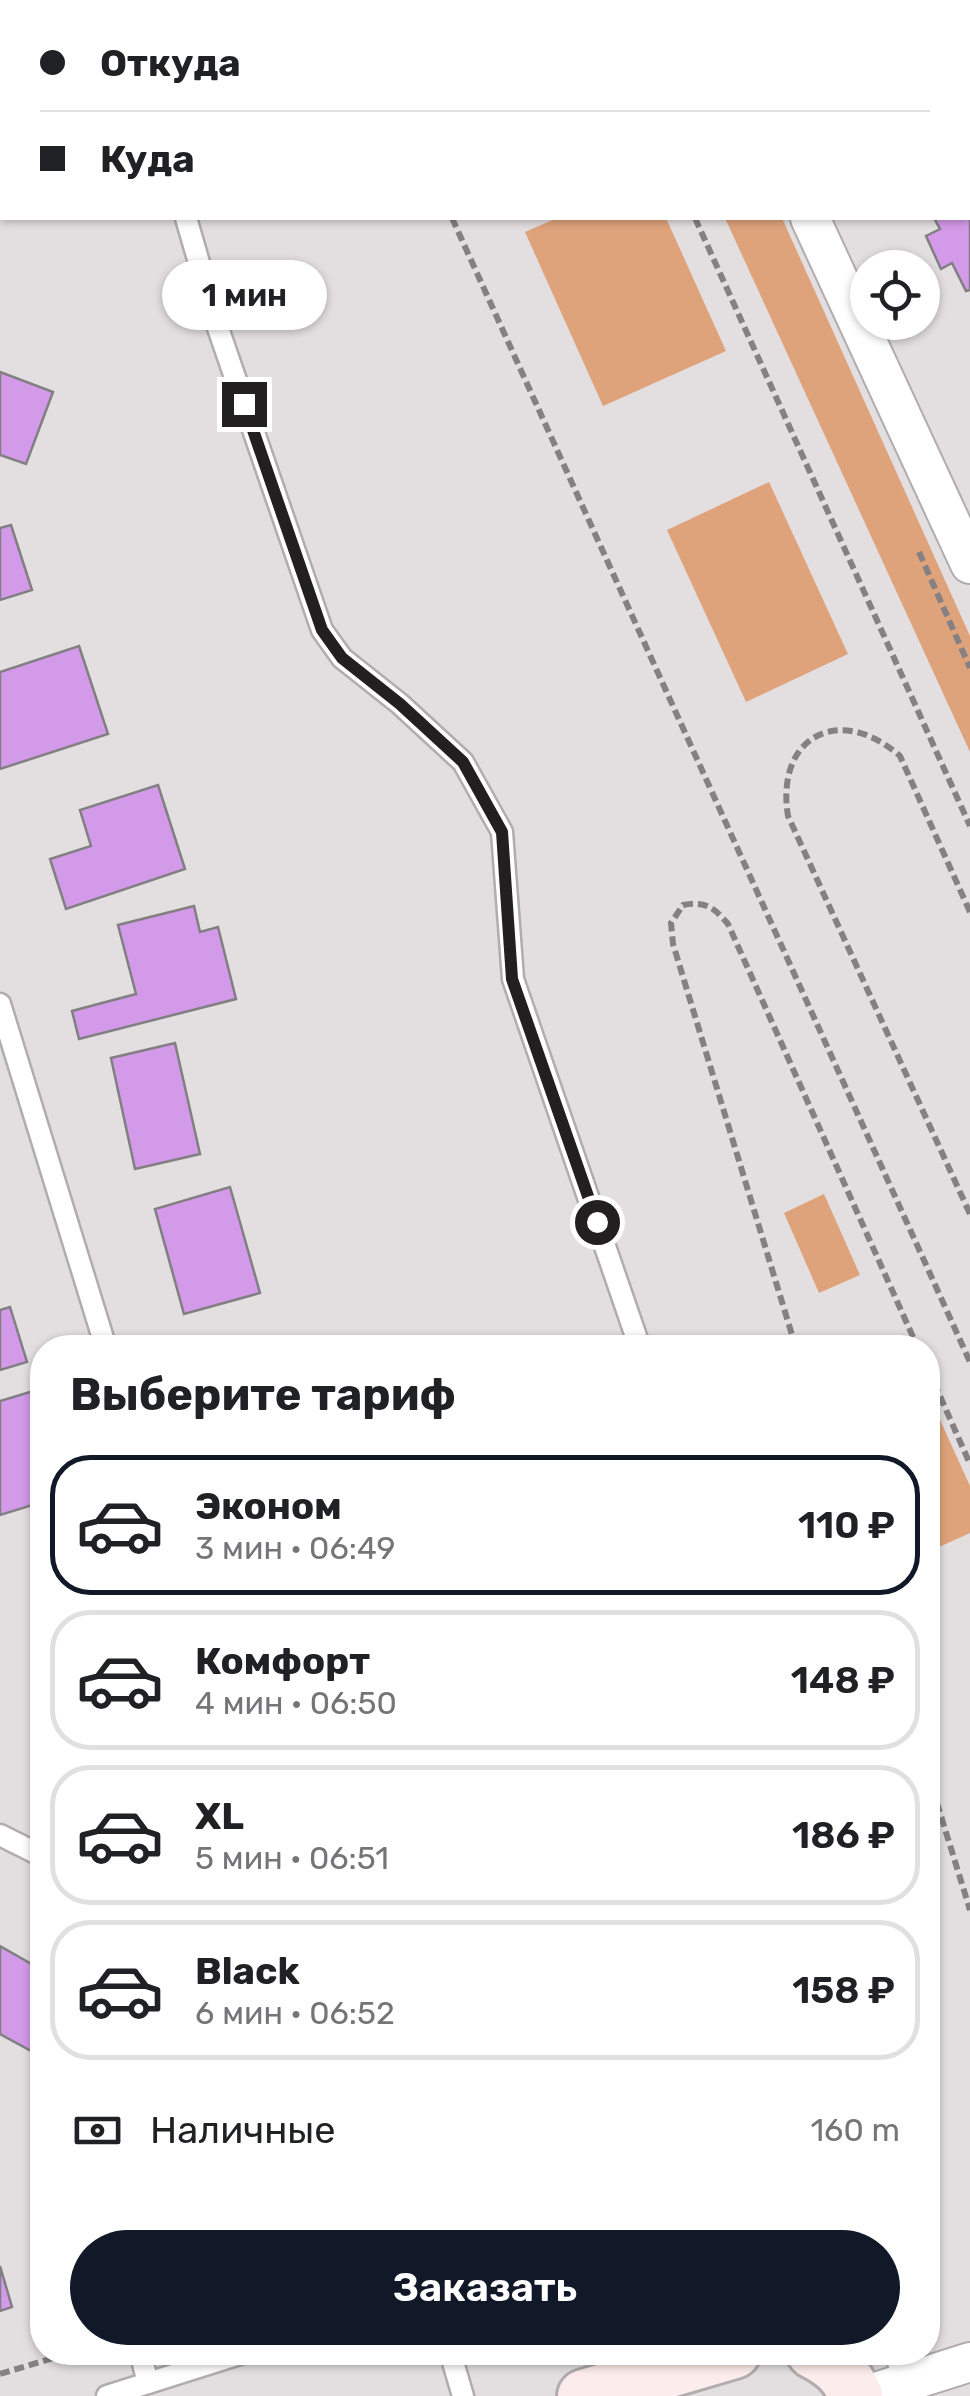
<!DOCTYPE html>
<html lang="ru">
<head>
<meta charset="utf-8">
<style>
	body { margin:0; font-family:Rubik,sans-serif; background:#f6f6f6; color:#202124; height:100vh; display:flex; flex-direction:column; font-size:38px; white-space:nowrap }
	* { box-sizing:border-box; margin:0 }
	p { font-size:32px; color:#757577 }
	.icon { flex:none; width:55px; height:55px; fill:none; stroke:currentColor; stroke-width:2; stroke-linecap:round; stroke-linejoin:round }
	.map { position:relative; flex:1; overflow:hidden }
	.panel { position:absolute; left:30px; top:1335px; width:910px; height:1030px; display:flex; flex-direction:column; background:#fff; border-radius:40px; box-shadow:0 2px 8px #0004 }
	.panel>* { flex:none }
	.top-card { position:absolute; left:0px; top:0px; width:970px; height:220px; box-shadow:0 2px 8px #0004; display:grid; align-content:center; height:220px; padding:0 40px; background:#fff }
	.buttons { position:absolute; left:850px; top:250px; display:grid; gap:20px }
	.buttons a { display:grid; place-items:center; width:90px; height:90px; border-radius:50%; background:#fff; box-shadow:0 2px 8px #0004; font-size:50px }
	.end { position:absolute; width:45px; height:45px; margin:-22px; border:12px solid #211f1f; background:#fff; box-shadow:0 0 0 5px #fff }
	.from { border-radius:50% }
	.bubble { position:absolute; height:70px; border-radius:35px; background:#fff; box-shadow:0 2px 8px #0004; font-size:32px; font-weight:600; line-height:70px; text-align:center }
	.top-card b { display:flex; align-items:center; gap:35px; height:95px; font-size:38px }
	.top-card b+b { border-top:2px solid #e0e0e0 }
	.top-card i { width:25px; height:25px; background:#202124 }
	ul { padding:0; list-style:none }
	li { display:flex; align-items:center; gap:30px; height:140px; margin:0 20px 15px; padding:0 20px; border:5px solid #e0e0e0; border-radius:40px }
	li div { flex:1 }
	li b { display:block; font-size:38px }
	li em { font-style:normal; font-weight:600 }
	li.on { border-color:#111827 }
	li>.icon { width:90px; height:90px; stroke-width:1.5 }
	h2 { padding:0 40px; font-size:45px; line-height:120px }
	.pay { display:flex; align-items:center; gap:25px; height:110px; padding:0 40px; font-size:38px }
	.pay p { margin-inline-start:auto }
	.button { display:flex; gap:20px; margin-top:auto; padding:20px 40px }
	.button a { flex:1; height:115px; border-radius:60px; background:#111827; color:#fff; font-size:40px; font-weight:600; line-height:115px; text-align:center }
	.map>svg:first-child { display:block }
	.green { fill:#dfa37b }
	.building { fill:#d39ae9; stroke:#817f82; stroke-width:2.5 }
	.lines { fill:none; stroke-linecap:round; stroke-linejoin:round }
	.lane-casing { stroke:#b1acae; stroke-width:25 }
	.street-casing { stroke:#b1acae; stroke-width:42 }
	.secondary-casing { stroke:#b1acae; stroke-width:58 }
	.path { stroke:#858182; stroke-width:6; stroke-dasharray:10 5; stroke-linecap:butt }
	.lane { stroke:#fff; stroke-width:20 }
	.street { stroke:#fff; stroke-width:38 }
	.secondary { stroke:#fdecec; stroke-width:52 }
	.route { stroke:#211f1f; stroke-width:12 }
</style>
</head>
<body>
<div class="map">
<svg width="970" height="2396" viewBox="0 0 970 2396">
	<rect width="100%" height="100%" fill="#e3dee0"/>
	<g class="green">
		<polygon points="557,218 666,218 726,351 603,406 525,232"/>
		<polygon points="725,218 782,218 970,636 970,752"/>
		<polygon points="769,482 848,654 746,702 667,530"/>
		<polygon points="824,1194 860,1275 819,1293 784,1213"/>
		<polygon points="931,1400 970,1486 970,1533 928,1552 928,1401"/>
	</g>
	<g class="building">
		<polygon points="818,0 904,0 905,2 812,2"/>
		<polygon points="970,196 970,290 966,291 952,263 941,269 926,236 940,229 934,218 968,218"/>
		<polygon points="0,372 53,392 26,464 0,455"/>
		<polygon points="11,525 32,590 0,600 0,528"/>
		<polygon points="79,646 108,734 0,769 0,672"/>
		<polygon points="158,785 185,869 66,909 50,859 91,846 80,810"/>
		<polygon points="194,906 200,932 218,927 236,999 79,1039 72,1011 136,994 118,925"/>
		<polygon points="175,1043 200,1154 135,1169 111,1058"/>
		<polygon points="230,1187 260,1293 184,1314 155,1209"/>
		<polygon points="10,1307 27,1362 0,1370 0,1310"/>
		<polygon points="40,1389 42,1502 0,1515 0,1401"/>
		<polygon points="0,1946 42,1970 42,2057 0,2034"/>
		<polygon points="0,2266 12,2307 0,2311"/>
	</g>
	<g class="lines">
		<g class="lane-casing">
			<g id="lane">
				<polyline points="69,0 69,2"/>
				<polyline points="186,218 218,328 322,630 342,658 400,704 463,762 502,832 513,979 640,1348"/>
				<polyline points="0,1004 106,1348"/>
				<polyline points="0,1835 42,1856"/>
				<polyline points="140,2352 148,2383"/>
				<polyline points="450,2352 463,2396"/>
				<polyline points="895,2352 904,2383"/>
				<polyline points="107,2396 246,2352"/>
			</g>
		</g>
		<g class="street-casing">
			<g id="street">
				<polyline points="714,0 715,2"/>
				<polyline points="810,218 970,564"/>
				<polyline points="863,2396 970,2362"/>
			</g>
		</g>
		<g class="secondary-casing">
			<g id="secondary">
				<path d="M813,2352C835,2363 846,2374 856,2396"/>
				<polyline points="584,2396 734,2352"/>
			</g>
		</g>
		<g class="path">
			<polyline points="597,0 598,2"/>
			<polyline points="452,218 970,1362"/>
			<polyline points="695,218 970,826"/>
			<polyline points="919,552 970,668"/>
			<path d="M970,912L900,756C840,703 775,736 788,816L970,1214"/>
			<path d="M796,1348L673,944L671,923L683,905C705,901 714,907 728,924L918,1348"/>
			<polyline points="928,1369 970,1464"/>
			<polyline points="928,1774 970,1910"/>
			<polyline points="0,2374 73,2352"/>
		</g>
		<use href="#lane" class="lane"/>
		<use href="#street" class="street"/>
		<use href="#secondary" class="secondary"/>
	</g>
	<g class="lines">
		<polyline class="route" points="244,404 322,630 342,658 400,704 463,762 502,832 512,979 597,1222"/>
	</g>
</svg>
<div class="buttons">
<a><svg class="icon" aria-label="locate" viewBox="0 0 24 24"><circle cx="12" cy="12" r="6"/><path d="M12 2v4M12 18v4M2 12h4M18 12h4"/></svg></a>
</div>
<i class="end from" style="left:597px;top:1222px"></i>
<i class="end" style="left:244px;top:404px"></i>
<div class="bubble" style="left:162px;top:260px;width:165px">1 мин</div>
<div class="top-card">
<b><i class="from"></i>Откуда</b>
<b><i></i>Куда</b>
</div>
<section class="panel">
<h2>Выберите тариф</h2>
<ul>
<li class="on"><svg class="icon" aria-label="car" viewBox="0 0 24 24"><path d="M5 17H2v-5l4-1 3-4h7l3 4 3 1v5h-3M9 17h6M6 11h13"/><circle cx="7" cy="17" r="2"/><circle cx="17" cy="17" r="2"/></svg><div><b>Эконом</b><p>3 мин · 06:49</p></div><em>110 ₽</em></li>
<li><svg class="icon" aria-label="car" viewBox="0 0 24 24"><path d="M5 17H2v-5l4-1 3-4h7l3 4 3 1v5h-3M9 17h6M6 11h13"/><circle cx="7" cy="17" r="2"/><circle cx="17" cy="17" r="2"/></svg><div><b>Комфорт</b><p>4 мин · 06:50</p></div><em>148 ₽</em></li>
<li><svg class="icon" aria-label="car" viewBox="0 0 24 24"><path d="M5 17H2v-5l4-1 3-4h7l3 4 3 1v5h-3M9 17h6M6 11h13"/><circle cx="7" cy="17" r="2"/><circle cx="17" cy="17" r="2"/></svg><div><b>XL</b><p>5 мин · 06:51</p></div><em>186 ₽</em></li>
<li><svg class="icon" aria-label="car" viewBox="0 0 24 24"><path d="M5 17H2v-5l4-1 3-4h7l3 4 3 1v5h-3M9 17h6M6 11h13"/><circle cx="7" cy="17" r="2"/><circle cx="17" cy="17" r="2"/></svg><div><b>Black</b><p>6 мин · 06:52</p></div><em>158 ₽</em></li>
</ul>
<div class="pay"><svg class="icon" aria-label="cash" viewBox="0 0 24 24"><path d="M3 7h18v10H3z"/><circle cx="12" cy="12" r="2"/></svg>Наличные<p>160 m</p></div>
<div class="button"><a>Заказать</a></div>
</section>
</div>
</body>
</html>
